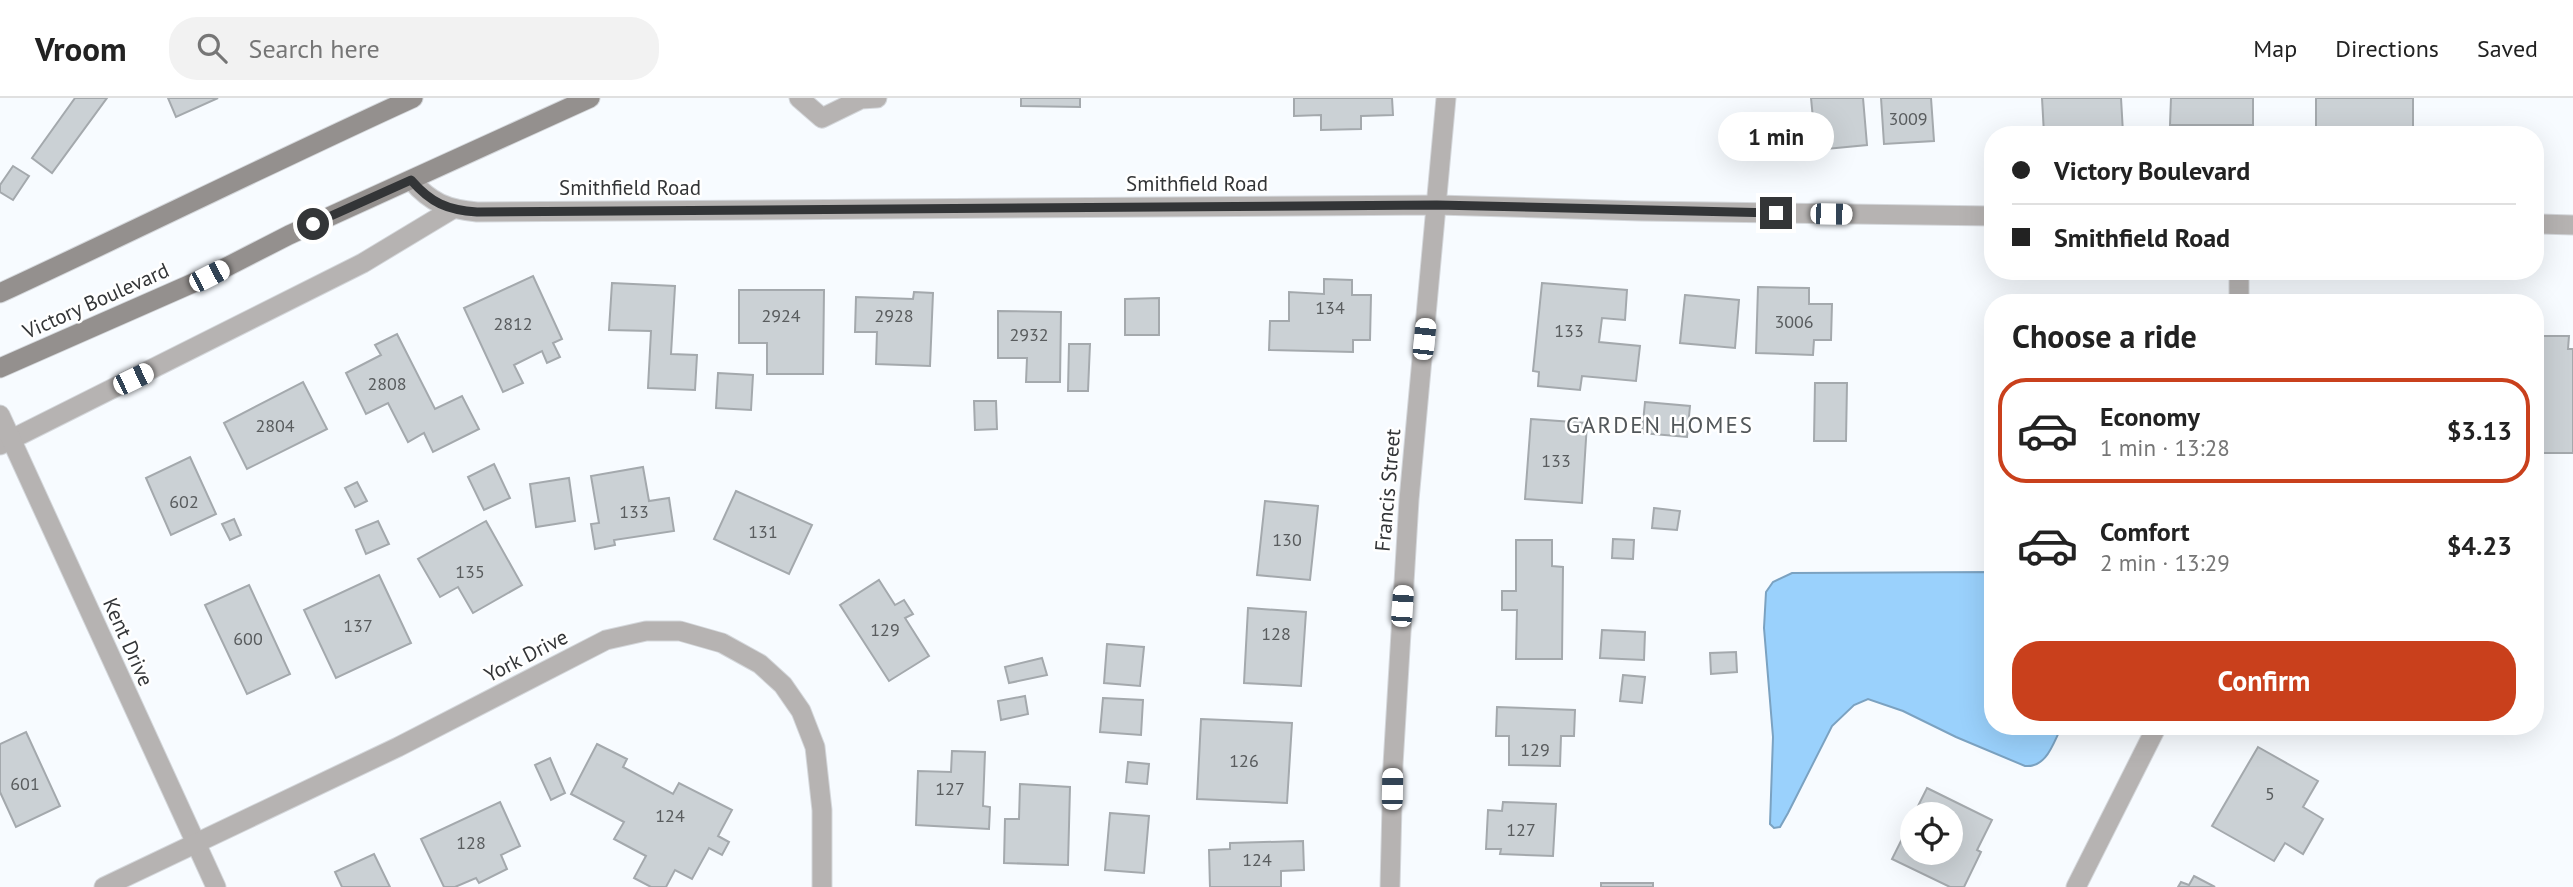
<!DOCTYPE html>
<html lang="en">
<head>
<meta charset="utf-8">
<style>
	body { margin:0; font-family:"PT Sans",sans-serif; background:#f2f2f2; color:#222; height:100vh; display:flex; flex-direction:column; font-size:26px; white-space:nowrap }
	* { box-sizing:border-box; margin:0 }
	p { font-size:23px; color:#767676 }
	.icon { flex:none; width:38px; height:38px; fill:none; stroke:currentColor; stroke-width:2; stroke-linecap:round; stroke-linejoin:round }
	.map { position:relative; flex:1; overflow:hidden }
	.side { position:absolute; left:1984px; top:196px; width:560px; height:441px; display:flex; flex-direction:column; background:#fff; border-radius:28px; box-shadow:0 7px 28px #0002 }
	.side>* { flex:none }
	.guide { position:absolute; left:1984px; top:28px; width:560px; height:154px; border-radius:28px; box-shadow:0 7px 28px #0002; display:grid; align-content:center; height:154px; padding:0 28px; background:#fff }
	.buttons { position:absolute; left:1900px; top:704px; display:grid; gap:14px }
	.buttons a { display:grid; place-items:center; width:63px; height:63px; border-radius:50%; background:#fff; box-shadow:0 7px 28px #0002; font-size:35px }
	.end { position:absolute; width:32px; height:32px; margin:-16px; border:9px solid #333537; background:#fff; box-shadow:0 0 0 4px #fff }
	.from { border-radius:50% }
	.bubble { position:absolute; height:49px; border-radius:24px; background:#fff; box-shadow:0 7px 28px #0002; font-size:23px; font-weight:700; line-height:49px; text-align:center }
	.car { position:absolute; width:21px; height:42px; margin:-21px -10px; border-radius:9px; box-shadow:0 0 5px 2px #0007; background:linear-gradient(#fff 24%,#345 0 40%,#fff 0 76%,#345 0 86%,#fff 0) }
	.guide b { display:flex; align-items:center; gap:24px; height:66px; font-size:26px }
	.guide b+b { border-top:2px solid #e0e0e0 }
	.guide i { width:18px; height:18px; background:#222 }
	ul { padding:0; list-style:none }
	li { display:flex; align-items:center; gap:21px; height:105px; margin:0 14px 10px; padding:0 14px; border:4px solid transparent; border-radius:28px }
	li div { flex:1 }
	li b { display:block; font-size:26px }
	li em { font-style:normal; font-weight:700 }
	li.active { border-color:#c9401c }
	li>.icon { width:63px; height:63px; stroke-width:1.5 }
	h2 { padding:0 28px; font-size:32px; line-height:84px }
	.primary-button { display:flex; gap:14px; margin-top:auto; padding:14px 28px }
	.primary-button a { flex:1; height:80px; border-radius:28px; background:#c9401c; color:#fff; font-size:28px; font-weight:700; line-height:80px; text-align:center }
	header { display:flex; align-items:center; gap:42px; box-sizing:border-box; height:98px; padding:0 35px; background:#fff; border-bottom:2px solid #e0e0e0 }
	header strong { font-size:33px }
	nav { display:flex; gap:38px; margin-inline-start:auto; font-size:24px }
	.search { width:490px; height:63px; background:#f2f2f2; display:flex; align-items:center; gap:18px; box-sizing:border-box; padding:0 24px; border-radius:28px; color:#767676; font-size:26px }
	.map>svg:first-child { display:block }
	.water { fill:#9ad1fc; stroke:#7ba2c1; stroke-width:2 }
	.building { fill:#cbd1d5; stroke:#a4a9ad; stroke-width:2 }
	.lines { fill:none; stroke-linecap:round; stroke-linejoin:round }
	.service-casing { stroke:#d4d7db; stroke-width:21 }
	.minor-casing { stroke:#d4d7db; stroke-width:21 }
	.secondary-casing { stroke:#d4d7db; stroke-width:21 }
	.service { stroke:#b6b3b2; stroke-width:19 }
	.minor { stroke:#b6b3b2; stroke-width:19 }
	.secondary { stroke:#94908e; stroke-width:19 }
	.route { stroke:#333537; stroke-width:9 }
	.labels { text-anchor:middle; stroke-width:5; stroke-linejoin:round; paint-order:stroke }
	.number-label { font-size:18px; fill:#595c5e }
	.street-label { font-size:21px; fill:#333537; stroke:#fff }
	.neighbourhood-label { font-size:23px; letter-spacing:2px; fill:#52575a; stroke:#fff }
</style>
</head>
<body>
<header>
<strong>Vroom</strong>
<div class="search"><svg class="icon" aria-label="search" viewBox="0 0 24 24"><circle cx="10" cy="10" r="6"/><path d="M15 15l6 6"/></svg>Search here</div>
<nav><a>Map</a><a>Directions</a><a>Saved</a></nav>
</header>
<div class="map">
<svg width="2573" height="789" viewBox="0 0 2573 789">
	<rect width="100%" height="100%" fill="#f7fbff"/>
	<path class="water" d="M1993,474V628H2062C2053,645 2047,670 2025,668L1956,639L1903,613L1868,601L1854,607L1832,628L1788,715L1780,729L1774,730L1770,726L1773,639L1764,530L1766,494L1773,484L1792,475Z"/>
	<g class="building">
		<polygon points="75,0 107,0 52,75 32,60"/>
		<polygon points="168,0 218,0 176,19"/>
		<polygon points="1021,0 1080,0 1080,9 1021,8"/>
		<polygon points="1294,0 1392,0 1393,17 1361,18 1361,31 1321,32 1321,17 1294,18"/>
		<polygon points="1811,0 1863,0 1867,47 1816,52"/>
		<polygon points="1881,0 1931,0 1934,43 1884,46"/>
		<polygon points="2042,0 2121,0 2123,35 2044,36"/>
		<polygon points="2171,0 2253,0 2253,27 2170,27"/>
		<rect x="2316" y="0" width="97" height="37"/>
		<polygon points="13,68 29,78 13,102 0,94 0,87"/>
		<polygon points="533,178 562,241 553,245 560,259 547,265 542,253 514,267 523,285 503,294 464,210"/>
		<polygon points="1324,181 1352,182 1352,197 1371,197 1370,242 1353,242 1353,254 1269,252 1270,223 1289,223 1289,194 1324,196"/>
		<polygon points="612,185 675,188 671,256 697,257 695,292 648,290 651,233 609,232"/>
		<polygon points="1542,185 1627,192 1625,222 1602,220 1599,244 1640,248 1636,283 1582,278 1580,292 1538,288 1539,274 1533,273"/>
		<polygon points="1758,189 1809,190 1809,206 1832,206 1831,242 1814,242 1813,257 1756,255"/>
		<polygon points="739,192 824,192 823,276 767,276 767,245 739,245"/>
		<polygon points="914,194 933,195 930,268 876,266 877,234 855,234 856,199 913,201"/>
		<polygon points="1685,197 1739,202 1735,250 1680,245"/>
		<polygon points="1159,200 1159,237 1125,237 1125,201"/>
		<polygon points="2136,201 2136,205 2067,205 2067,202"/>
		<polygon points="998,213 1061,214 1060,284 1026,284 1027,260 998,260"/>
		<polygon points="397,236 435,311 462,298 479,331 433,354 424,335 408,344 388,305 366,316 346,275 381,257 375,247"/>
		<polygon points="2536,238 2569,238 2568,251 2573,251 2573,355 2536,355"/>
		<polygon points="1069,246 1090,246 1088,293 1068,293"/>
		<polygon points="718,275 753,277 751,312 716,310"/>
		<polygon points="303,284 327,331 247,371 224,325"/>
		<polygon points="1815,285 1847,285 1846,343 1814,343"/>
		<polygon points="974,303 996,303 997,331 975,332"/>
		<polygon points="1645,304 1690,308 1687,339 1642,335"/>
		<polygon points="1531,321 1587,325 1582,405 1525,401"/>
		<polygon points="190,359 216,416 171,437 146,380"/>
		<polygon points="494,366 510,400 484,412 468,379"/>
		<polygon points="643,369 649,403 669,400 674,433 614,442 615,447 595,451 591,426 599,425 591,378"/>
		<polygon points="569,380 575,423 536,429 530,386"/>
		<polygon points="357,384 367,403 355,409 345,390"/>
		<polygon points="736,393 812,427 789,476 714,441"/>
		<polygon points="1265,403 1318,408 1310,482 1257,477"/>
		<polygon points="1654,410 1680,413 1677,432 1652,430"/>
		<polygon points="234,421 241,437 230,442 222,426"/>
		<polygon points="378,423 389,446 366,456 356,432"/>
		<polygon points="486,423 522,487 473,515 458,489 440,499 418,461"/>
		<polygon points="1613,441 1634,442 1633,461 1612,460"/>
		<polygon points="1516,442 1552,442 1552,468 1563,469 1562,561 1516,561 1517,512 1502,512 1502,493 1516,493"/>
		<polygon points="379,477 411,545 336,580 304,512"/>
		<polygon points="879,482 895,507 904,502 913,516 905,520 929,558 889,583 840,507"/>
		<polygon points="249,487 290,576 247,596 205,507"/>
		<polygon points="1248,510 1306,514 1301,588 1244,585"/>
		<polygon points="1602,532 1645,534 1644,562 1600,560"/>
		<polygon points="1107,546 1144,549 1140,588 1104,585"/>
		<polygon points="1736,554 1737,574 1711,576 1710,555"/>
		<polygon points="1042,560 1047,577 1009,585 1005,569"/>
		<polygon points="1623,577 1645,579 1642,605 1620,603"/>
		<polygon points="1025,598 1028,616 1001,622 998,603"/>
		<polygon points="1103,600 1143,602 1141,637 1100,634"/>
		<polygon points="1497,609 1575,612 1574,638 1561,638 1560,668 1509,667 1509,638 1496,638"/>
		<polygon points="1201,621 1292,625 1287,705 1197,701"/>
		<polygon points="26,634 60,708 16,729 0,694 0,646"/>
		<polygon points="597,646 627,661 623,669 673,696 679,685 732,712 718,738 729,744 722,757 709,750 692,781 675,772 666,789 651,789 634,780 646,758 614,741 624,724 571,696"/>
		<polygon points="2258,649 2318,683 2303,709 2323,721 2303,756 2285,745 2274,763 2212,728"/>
		<polygon points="952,653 985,654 983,708 990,709 989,731 916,727 918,673 951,674"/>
		<polygon points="550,660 565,695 551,702 535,667"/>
		<polygon points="1128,664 1149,666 1147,686 1126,684"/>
		<polygon points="1020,686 1070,689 1068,767 1004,765 1005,721 1019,721"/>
		<polygon points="1927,690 1992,722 1977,752 1981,754 1964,789 1950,789 1892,761 1913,719 1913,754 1951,754 1951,716 1914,716"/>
		<polygon points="500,704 520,748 501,757 507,771 479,785 476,780 455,789 444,789 421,741"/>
		<polygon points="1503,704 1556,706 1553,758 1500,756 1501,751 1486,751 1488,712 1502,713"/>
		<polygon points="1110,715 1149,718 1144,775 1105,772"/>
		<polygon points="1303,743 1304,772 1281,773 1281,789 1210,789 1209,752 1230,751 1230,745"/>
		<polygon points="374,756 390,789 342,789 335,774"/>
		<polygon points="2194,778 2215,789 2178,789 2181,784 2189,787"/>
		<rect x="1601" y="785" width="52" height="4"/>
	</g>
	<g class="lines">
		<g class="service-casing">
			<g id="service">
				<polyline points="799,0 822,20 861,1 877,0"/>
				<polyline points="0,347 363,165 451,112"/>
			</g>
		</g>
		<g class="minor-casing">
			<g id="minor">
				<path d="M411,82C431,105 447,111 477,114L1437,107L1641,113L1993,118"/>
				<polyline points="2536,126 2573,127"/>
				<polyline points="2239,173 2239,205"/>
				<polyline points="0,317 216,789"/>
				<polyline points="104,789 398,649 606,542 646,533 680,533 722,545 760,566 783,587 801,613 815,649 822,712 822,789"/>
				<polyline points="1390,789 1393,667 1409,402 1446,0"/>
				<polyline points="2076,789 2157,628"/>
			</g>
		</g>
		<g class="secondary-casing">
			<g id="secondary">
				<path d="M0,195C138,131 275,63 413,0"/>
				<polyline points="0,270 209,178 289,137 590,0"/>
			</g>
		</g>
		<use href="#service" class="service"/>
		<use href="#minor" class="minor"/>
		<use href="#secondary" class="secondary"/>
	</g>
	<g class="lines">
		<path class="route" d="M313,126L411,82C431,105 447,112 477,114L1437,107L1776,115"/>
	</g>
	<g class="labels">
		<g class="number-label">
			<text x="1908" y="27">3009</text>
			<text x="1330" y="216">134</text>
			<text x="781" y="224">2924</text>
			<text x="894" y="224">2928</text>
			<text x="1794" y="230">3006</text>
			<text x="513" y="232">2812</text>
			<text x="1569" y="239">133</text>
			<text x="1029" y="243">2932</text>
			<text x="387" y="292">2808</text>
			<text x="275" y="334">2804</text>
			<text x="1556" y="369">133</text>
			<text x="184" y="410">602</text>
			<text x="634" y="420">133</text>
			<text x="763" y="440">131</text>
			<text x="1287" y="448">130</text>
			<text x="470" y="480">135</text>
			<text x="358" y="534">137</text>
			<text x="885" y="538">129</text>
			<text x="1276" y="542">128</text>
			<text x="248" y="547">600</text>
			<text x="1535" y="658">129</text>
			<text x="1244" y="669">126</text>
			<text x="25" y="692">601</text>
			<text x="950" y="697">127</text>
			<text x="2270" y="702">5</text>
			<text x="670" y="724">124</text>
			<text x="1521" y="738">127</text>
			<text x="471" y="751">128</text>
			<text x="1257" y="768">124</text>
		</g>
		<g class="street-label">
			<text x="1197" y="93">Smithfield Road</text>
			<text x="630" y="97">Smithfield Road</text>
			<text transform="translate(96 203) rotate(-24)" y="7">Victory Boulevard</text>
			<text transform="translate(1388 392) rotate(-85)" y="7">Francis Street</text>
			<text transform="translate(128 544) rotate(66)" y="7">Kent Drive</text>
			<text transform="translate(526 558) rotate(-27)" y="7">York Drive</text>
		</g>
		<g class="neighbourhood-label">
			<text x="1660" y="335">GARDEN HOMES</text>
		</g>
	</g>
</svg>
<div class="buttons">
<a><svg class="icon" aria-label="locate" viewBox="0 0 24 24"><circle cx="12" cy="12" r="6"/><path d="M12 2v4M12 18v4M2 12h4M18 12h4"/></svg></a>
</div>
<i class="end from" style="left:313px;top:126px"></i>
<i class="end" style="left:1776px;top:115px"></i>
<div class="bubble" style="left:1718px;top:14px;width:116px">1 min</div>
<i class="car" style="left:1831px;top:116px;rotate:91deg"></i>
<i class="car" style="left:209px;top:178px;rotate:63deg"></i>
<i class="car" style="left:1424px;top:241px;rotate:6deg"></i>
<i class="car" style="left:133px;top:281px;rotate:64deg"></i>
<i class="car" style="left:1402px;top:508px;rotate:4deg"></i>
<i class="car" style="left:1392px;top:691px;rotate:1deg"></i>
<div class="guide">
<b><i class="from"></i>Victory Boulevard</b>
<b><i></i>Smithfield Road</b>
</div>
<section class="side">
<h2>Choose a ride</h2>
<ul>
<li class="active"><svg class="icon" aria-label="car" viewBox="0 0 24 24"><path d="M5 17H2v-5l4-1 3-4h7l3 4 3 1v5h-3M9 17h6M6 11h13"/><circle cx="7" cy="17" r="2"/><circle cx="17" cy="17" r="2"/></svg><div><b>Economy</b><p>1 min · 13:28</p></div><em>$3.13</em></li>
<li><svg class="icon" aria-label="car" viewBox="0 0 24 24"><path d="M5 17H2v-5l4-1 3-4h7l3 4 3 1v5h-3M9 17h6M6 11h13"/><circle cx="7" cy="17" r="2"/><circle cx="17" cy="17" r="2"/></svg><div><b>Comfort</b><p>2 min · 13:29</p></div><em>$4.23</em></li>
</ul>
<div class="primary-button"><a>Confirm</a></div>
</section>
</div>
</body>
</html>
